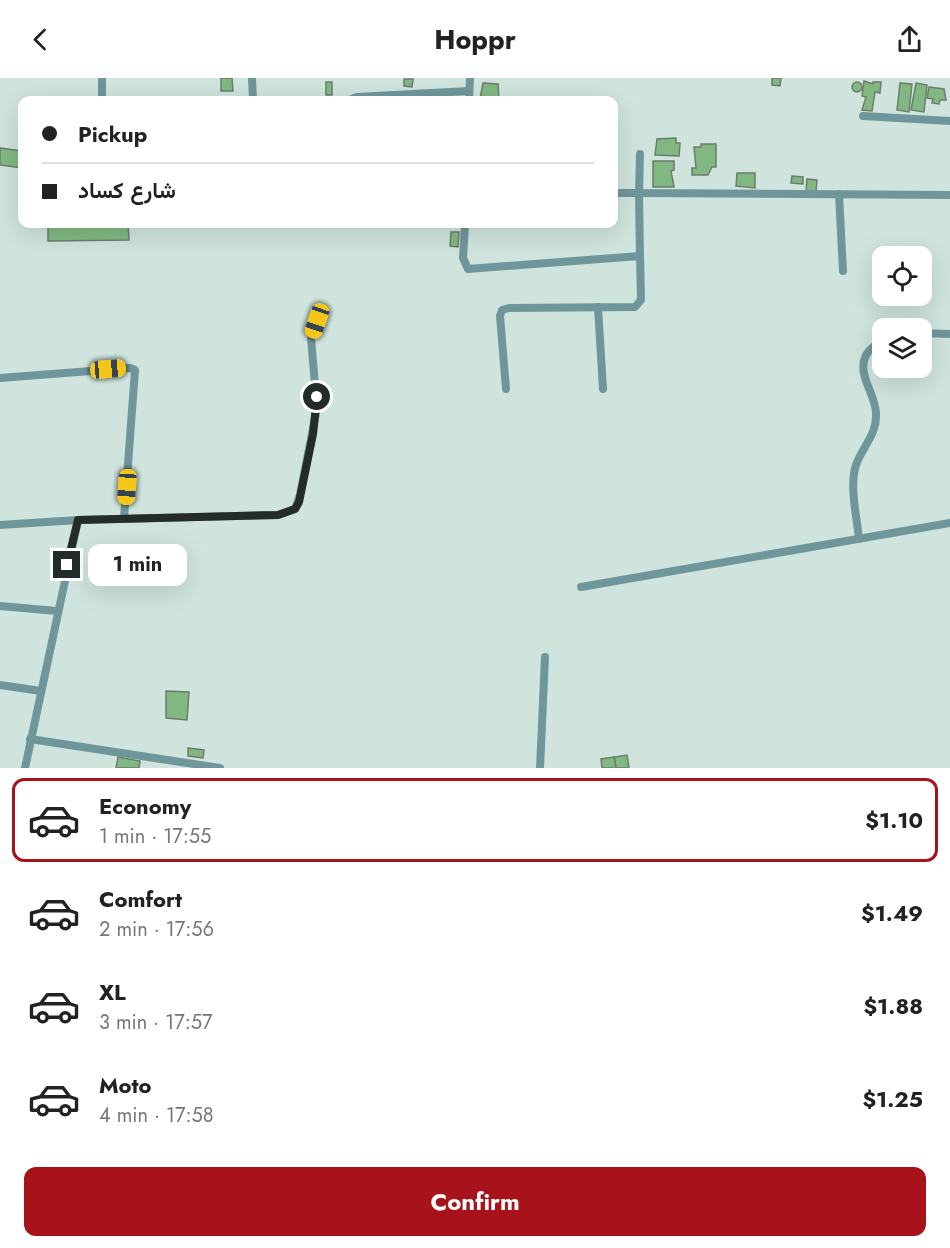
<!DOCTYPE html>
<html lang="en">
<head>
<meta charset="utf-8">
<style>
	body { margin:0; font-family:Jost,Vazirmatn,sans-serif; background:#f6f6f6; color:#222; height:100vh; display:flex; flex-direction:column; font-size:22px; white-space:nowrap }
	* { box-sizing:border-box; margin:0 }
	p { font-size:20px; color:#767676 }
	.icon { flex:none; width:33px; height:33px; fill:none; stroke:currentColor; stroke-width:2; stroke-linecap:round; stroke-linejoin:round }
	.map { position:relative; height:690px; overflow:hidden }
	.side { display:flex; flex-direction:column; background:#fff; flex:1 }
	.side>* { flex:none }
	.banner { position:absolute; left:18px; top:18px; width:600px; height:132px; border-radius:12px; box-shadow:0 6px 24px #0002; display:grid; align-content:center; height:132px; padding:0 24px; background:#fff }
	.tools { position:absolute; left:872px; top:168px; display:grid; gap:12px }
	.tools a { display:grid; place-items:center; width:60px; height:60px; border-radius:12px; background:#fff; box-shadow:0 6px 24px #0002; font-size:30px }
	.end { position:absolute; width:27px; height:27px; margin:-14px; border:8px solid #232c29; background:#fff; box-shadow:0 0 0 3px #fff }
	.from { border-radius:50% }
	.bubble { position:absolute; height:42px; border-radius:12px; background:#fff; box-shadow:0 6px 24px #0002; font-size:20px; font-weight:700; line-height:42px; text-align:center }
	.car { position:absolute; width:18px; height:36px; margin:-18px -9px; border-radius:8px; box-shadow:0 0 4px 2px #0007; background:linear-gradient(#f5c518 24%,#345 0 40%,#f5c518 0 76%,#345 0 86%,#f5c518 0) }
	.banner b { display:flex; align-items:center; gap:21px; height:57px; font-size:22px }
	.banner b+b { border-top:2px solid #e0e0e0 }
	.banner i { width:15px; height:15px; background:#222 }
	ul { padding:10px 0 0; list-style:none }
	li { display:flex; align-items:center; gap:18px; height:84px; margin:0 12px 9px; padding:0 12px; border:3px solid transparent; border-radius:12px }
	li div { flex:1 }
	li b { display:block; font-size:22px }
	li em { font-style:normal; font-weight:700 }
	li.on { border-color:#a8131b }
	li>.icon { width:54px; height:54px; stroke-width:1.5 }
	.action { display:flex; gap:12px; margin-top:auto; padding:12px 24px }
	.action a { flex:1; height:69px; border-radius:12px; background:#a8131b; color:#fff; font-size:24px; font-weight:700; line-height:69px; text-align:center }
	header { display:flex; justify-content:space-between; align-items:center; height:78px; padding:0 24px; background:#fff; font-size:27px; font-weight:700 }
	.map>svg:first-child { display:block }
	.building { fill:#81b881; stroke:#6e7b6d; stroke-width:1.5 }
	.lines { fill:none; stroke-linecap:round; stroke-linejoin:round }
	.street { stroke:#6f979b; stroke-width:8 }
	.route { stroke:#232c29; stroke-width:8 }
</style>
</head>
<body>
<header><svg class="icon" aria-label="back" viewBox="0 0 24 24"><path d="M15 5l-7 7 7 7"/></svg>Hoppr<svg class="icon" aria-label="share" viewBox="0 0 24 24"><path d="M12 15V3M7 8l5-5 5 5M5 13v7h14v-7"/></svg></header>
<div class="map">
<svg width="950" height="690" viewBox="0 0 950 690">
	<rect width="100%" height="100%" fill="#cee4dd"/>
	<g class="building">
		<polygon points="221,0 232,0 233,13 221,13"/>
		<polygon points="772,0 781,0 780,8 772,7"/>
		<polygon points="404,1 413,1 412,9 404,8"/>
		<polygon points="864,3 873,6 873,4 881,4 880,15 875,14 872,33 862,32 866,19 862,18"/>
		<circle cx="857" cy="9" r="5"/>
		<rect x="326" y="4" width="6" height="13"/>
		<polygon points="483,5 498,6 499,22 480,21"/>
		<polygon points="900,5 912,6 909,34 897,32"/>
		<polygon points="916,5 927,7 924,34 911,32"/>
		<polygon points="929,9 944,11 946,22 940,22 939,26 932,25 933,21 927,20"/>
		<polygon points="676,60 676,65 680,65 679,78 655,77 657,61"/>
		<polygon points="701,66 716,66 716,89 712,89 708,97 692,97 692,90 696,90 694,69 701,69"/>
		<polygon points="0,70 22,73 22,90 0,87"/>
		<polygon points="653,83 674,83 674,92 671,93 674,109 653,109"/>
		<polygon points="737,95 755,95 755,110 736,108"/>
		<polygon points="792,98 803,99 803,106 791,105"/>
		<polygon points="807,101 817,102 816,114 806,113"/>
		<polygon points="48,146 128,146 129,162 48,163"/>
		<polygon points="451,154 459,154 458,169 450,168"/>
		<polygon points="166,613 189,614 187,642 166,640"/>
		<polygon points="188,670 204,672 203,680 188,678"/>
		<polygon points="627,677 629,690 616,690 614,679"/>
		<polygon points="118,679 140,683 139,690 116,690"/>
		<polygon points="614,679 616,690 602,690 601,681"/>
	</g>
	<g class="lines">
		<g class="street">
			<polyline points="252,0 253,22"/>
			<polyline points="102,22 102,0"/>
			<polyline points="349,22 357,19 469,13"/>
			<polyline points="469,22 470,0"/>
			<polyline points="863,38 950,43"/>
			<polyline points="640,76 639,115 950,117"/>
			<polyline points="614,115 639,115 640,178"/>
			<polyline points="839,116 843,193"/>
			<polyline points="465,146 463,180 468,191 640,178 641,222 635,229 509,230 502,232 500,238 506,311"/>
			<polyline points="598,229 603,311"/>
			<polyline points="921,255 950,256"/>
			<polyline points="0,300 130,290 135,292 124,440"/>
			<polyline points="0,447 78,442 278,437 295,431 300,417 317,330 311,260 317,243"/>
			<path d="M859,461C857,439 849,408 856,387C862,369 877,357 876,336C876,318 860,301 864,283C866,273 874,268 882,263"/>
			<polyline points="581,509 950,445"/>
			<polyline points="0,528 57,533"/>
			<polyline points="0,607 41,613"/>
			<polyline points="30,661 220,690"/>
			<polyline points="25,690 78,442"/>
			<polyline points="540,690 545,579"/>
		</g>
	</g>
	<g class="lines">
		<polyline class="route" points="67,487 78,442 278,437 295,431 299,424 313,356 317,319"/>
	</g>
</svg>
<div class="tools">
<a><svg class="icon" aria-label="locate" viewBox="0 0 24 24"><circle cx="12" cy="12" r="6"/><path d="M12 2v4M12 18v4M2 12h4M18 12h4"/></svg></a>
<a><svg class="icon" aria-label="layers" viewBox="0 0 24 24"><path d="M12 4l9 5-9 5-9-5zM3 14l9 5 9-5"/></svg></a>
</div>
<i class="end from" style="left:317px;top:319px"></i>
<i class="end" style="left:67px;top:487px"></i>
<div class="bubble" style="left:88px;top:466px;width:99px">1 min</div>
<i class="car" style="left:317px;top:243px;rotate:199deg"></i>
<i class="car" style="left:108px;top:291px;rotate:85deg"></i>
<i class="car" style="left:127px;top:409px;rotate:184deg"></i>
<div class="banner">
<b><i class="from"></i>Pickup</b>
<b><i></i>شارع كساد</b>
</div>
</div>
<section class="side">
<ul>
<li class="on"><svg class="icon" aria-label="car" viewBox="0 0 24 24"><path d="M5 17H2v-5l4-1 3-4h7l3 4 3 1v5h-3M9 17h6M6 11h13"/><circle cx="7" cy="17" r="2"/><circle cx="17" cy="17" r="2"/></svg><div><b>Economy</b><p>1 min · 17:55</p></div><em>$1.10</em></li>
<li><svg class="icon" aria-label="car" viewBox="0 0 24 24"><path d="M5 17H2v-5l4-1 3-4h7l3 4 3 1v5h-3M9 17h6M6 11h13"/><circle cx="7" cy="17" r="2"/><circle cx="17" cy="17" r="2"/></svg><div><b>Comfort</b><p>2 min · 17:56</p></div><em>$1.49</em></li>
<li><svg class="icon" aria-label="car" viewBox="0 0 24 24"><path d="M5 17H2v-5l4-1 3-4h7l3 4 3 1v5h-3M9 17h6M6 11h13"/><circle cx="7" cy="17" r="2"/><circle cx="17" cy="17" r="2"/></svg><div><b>XL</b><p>3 min · 17:57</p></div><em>$1.88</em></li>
<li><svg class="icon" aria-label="car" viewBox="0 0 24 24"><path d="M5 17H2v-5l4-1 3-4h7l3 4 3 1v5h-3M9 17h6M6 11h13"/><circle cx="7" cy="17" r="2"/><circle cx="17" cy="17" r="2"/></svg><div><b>Moto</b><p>4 min · 17:58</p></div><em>$1.25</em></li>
</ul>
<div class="action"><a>Confirm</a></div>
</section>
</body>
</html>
